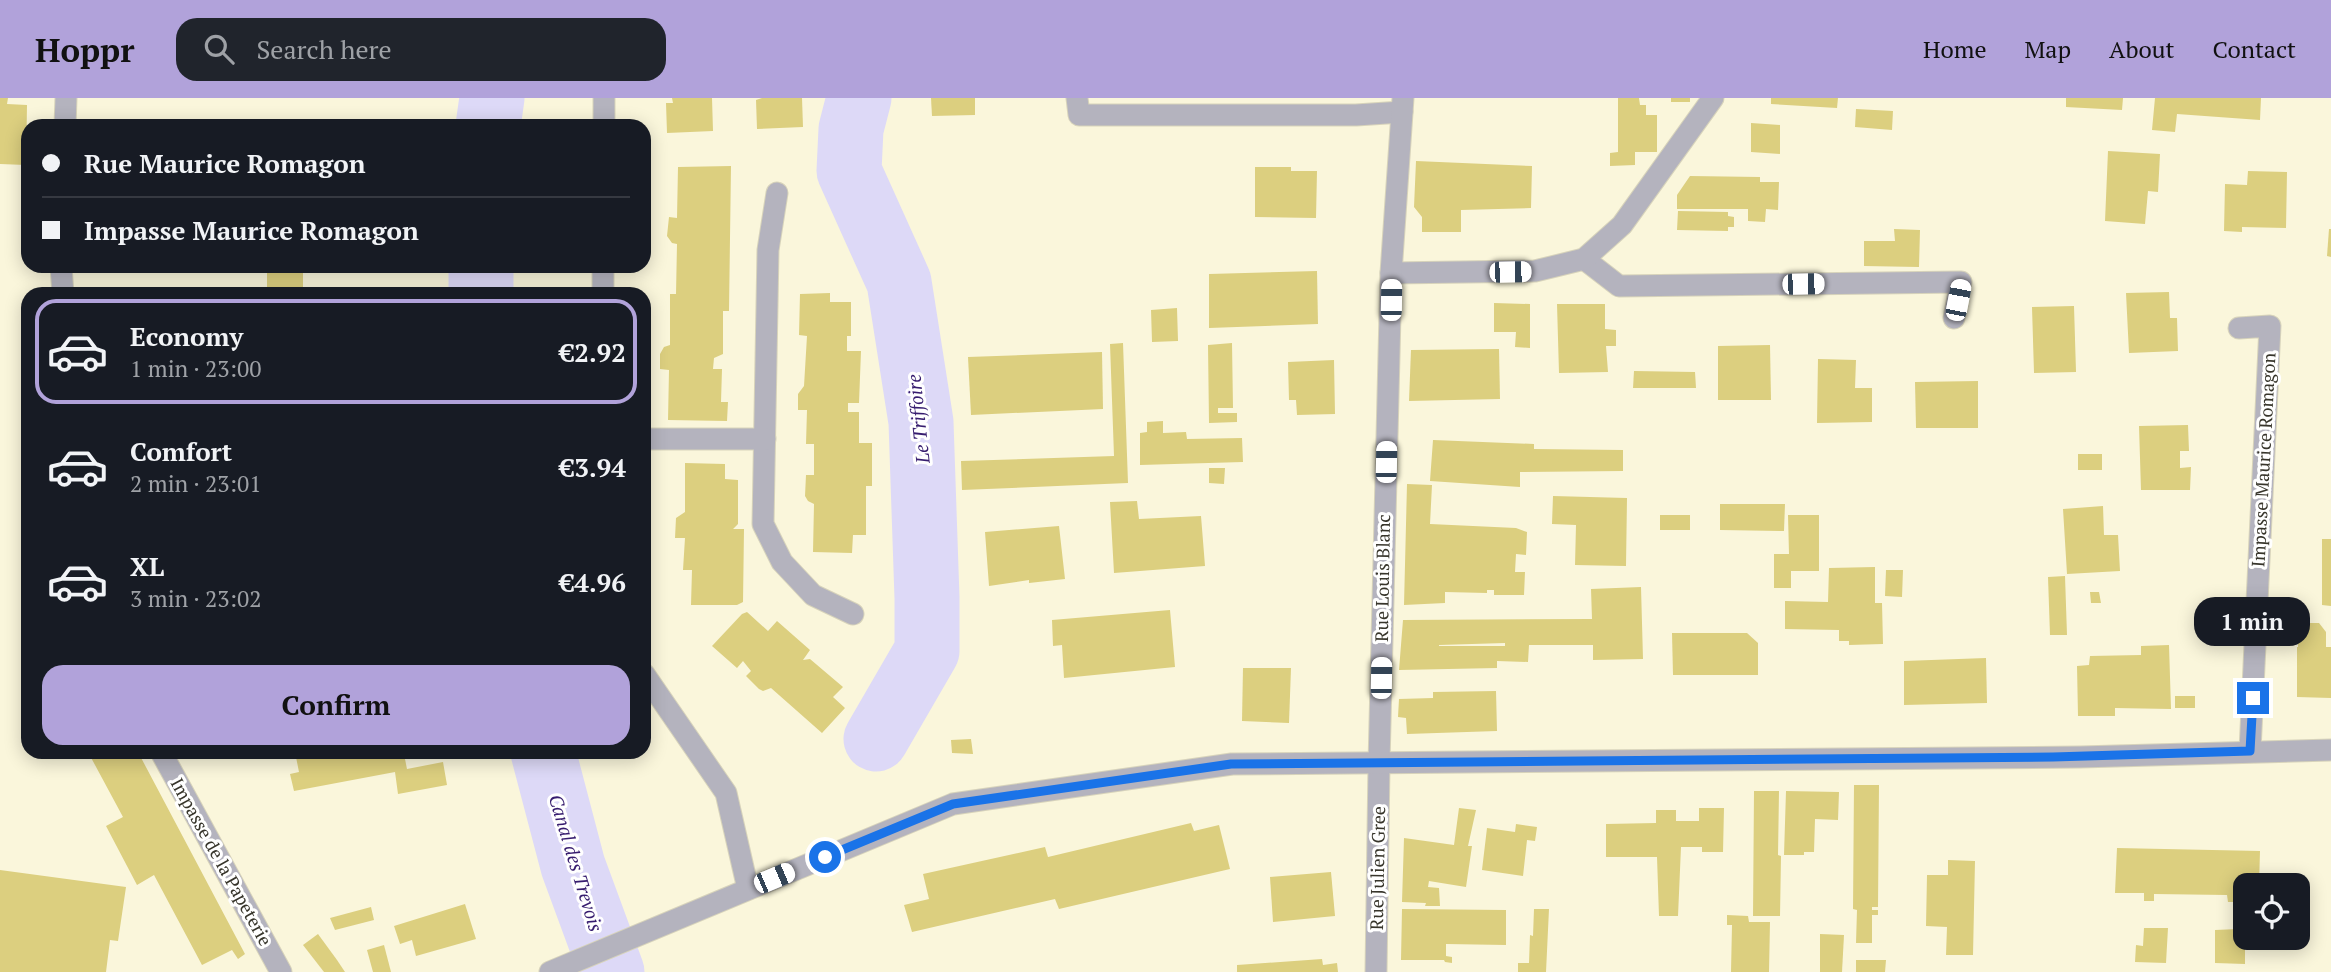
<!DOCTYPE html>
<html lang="en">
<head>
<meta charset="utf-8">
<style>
	body { margin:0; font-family:"PT Serif",serif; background:#20242c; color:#f1f3f6; height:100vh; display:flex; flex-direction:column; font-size:26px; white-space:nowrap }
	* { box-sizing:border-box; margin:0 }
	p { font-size:23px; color:#9ea1a6 }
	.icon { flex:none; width:38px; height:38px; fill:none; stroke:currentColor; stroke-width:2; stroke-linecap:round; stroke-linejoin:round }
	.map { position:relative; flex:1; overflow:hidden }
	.drawer { position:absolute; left:21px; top:189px; width:630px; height:472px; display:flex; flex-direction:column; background:#171b24; border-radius:21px; box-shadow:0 4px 18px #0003 }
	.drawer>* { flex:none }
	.guide { position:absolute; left:21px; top:21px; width:630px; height:154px; border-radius:21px; box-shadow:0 4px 18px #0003; display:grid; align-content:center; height:154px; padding:0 21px; background:#171b24 }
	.tools { position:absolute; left:2233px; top:775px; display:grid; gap:14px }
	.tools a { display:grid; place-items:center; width:77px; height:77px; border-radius:14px; background:#171b24; box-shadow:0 4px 18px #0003; font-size:35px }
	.end { position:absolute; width:32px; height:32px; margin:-16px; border:9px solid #1a73e8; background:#fff; box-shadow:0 0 0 4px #fff }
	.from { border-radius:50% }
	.bubble { position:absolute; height:49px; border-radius:21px; background:#171b24; box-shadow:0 4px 18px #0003; font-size:23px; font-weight:700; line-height:49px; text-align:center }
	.car { position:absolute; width:21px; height:42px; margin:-21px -10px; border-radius:9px; box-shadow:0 0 5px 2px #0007; background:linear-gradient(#fff 24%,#345 0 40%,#fff 0 76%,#345 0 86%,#fff 0) }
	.guide b { display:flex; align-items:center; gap:24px; height:66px; font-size:26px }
	.guide b+b { border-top:2px solid #363941 }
	.guide i { width:18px; height:18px; background:#f1f3f6 }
	ul { padding:12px 0 0; list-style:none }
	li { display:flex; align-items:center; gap:21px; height:105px; margin:0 14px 10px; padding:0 7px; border:4px solid transparent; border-radius:21px }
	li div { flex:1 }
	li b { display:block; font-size:26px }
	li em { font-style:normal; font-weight:700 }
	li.active { border-color:#b1a2da }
	li>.icon { width:63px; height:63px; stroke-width:1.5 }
	.button { display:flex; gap:14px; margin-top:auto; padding:14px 21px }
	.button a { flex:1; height:80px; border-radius:21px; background:#b1a2da; color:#111; font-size:28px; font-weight:700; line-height:80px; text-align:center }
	header { display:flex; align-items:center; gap:42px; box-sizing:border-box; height:98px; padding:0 35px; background:#b1a2da; color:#111 }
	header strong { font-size:33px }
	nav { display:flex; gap:38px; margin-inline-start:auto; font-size:24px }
	.search { width:490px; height:63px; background:#20242c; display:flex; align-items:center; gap:18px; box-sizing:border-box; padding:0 24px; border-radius:21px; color:#9ea1a6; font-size:26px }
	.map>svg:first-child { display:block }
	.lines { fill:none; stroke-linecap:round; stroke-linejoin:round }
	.river { stroke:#ddd9f7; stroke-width:65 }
	.building { fill:#dccf7f; fill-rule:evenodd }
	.minor-casing { stroke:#d7d3bb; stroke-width:23 }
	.tertiary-casing { stroke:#d7d3bb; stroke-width:23 }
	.minor { stroke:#b4b3be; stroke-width:21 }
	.tertiary { stroke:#b4b3be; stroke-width:21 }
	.route { stroke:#1a73e8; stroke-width:9 }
	.labels { text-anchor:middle; stroke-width:6; stroke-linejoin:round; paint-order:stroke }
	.street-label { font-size:18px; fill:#37352b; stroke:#fff }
	.water-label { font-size:19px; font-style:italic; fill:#371d6f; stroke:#fff }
</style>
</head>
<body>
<header>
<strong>Hoppr</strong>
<div class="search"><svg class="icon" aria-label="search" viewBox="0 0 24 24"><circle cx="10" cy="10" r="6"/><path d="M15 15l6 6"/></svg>Search here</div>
<nav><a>Home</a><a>Map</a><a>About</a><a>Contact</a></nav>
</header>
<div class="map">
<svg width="2331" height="874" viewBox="0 0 2331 874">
	<rect width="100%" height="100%" fill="#faf6db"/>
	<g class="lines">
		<g class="river">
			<polyline points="859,0 851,31 849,73 899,184 921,324 927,500 927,553 876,641"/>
			<polyline points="488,28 492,0"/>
			<polyline points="481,168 481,196"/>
			<polyline points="543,654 573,768 612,874"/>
		</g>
	</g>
	<g class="building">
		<polygon points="0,0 8,0 7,6 27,7 26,67 0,66"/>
		<polygon points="672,0 712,0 713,33 667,35 666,5 673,5"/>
		<polygon points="762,0 802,0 803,29 757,31 756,2"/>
		<polygon points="931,0 975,0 975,17 932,18"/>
		<polygon points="1618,0 1639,0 1640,7 1646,7 1646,17 1657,17 1657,54 1635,54 1635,67 1610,68 1610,55 1618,54"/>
		<rect x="1671" y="0" width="19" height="4"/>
		<polygon points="1771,0 1838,0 1837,10 1771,6"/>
		<polygon points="2066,0 2123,0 2122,12 2066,9"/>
		<polygon points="2155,0 2261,0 2260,22 2177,16 2175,34 2152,32"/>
		<polygon points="1856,11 1893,13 1892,32 1855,29"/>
		<polygon points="1751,25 1780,27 1780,56 1751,54"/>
		<polygon points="2108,53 2160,56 2158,94 2148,93 2145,126 2105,123"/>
		<polygon points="1416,63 1532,68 1531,110 1461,112 1461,134 1422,134 1422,119 1414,109"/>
		<polygon points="731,68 729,213 723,213 723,256 714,260 713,271 722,271 721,304 728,304 727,323 668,322 669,272 660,271 660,256 664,249 670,247 670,196 676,196 677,146 672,145 667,138 669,119 677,120 678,69"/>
		<polygon points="1255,69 1291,69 1291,73 1317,73 1316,120 1255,119"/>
		<polygon points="2248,73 2287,74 2286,130 2242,129 2242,134 2224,133 2225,86 2247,87"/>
		<polygon points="1690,78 1760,79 1760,84 1779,84 1778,112 1766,111 1765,124 1748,123 1748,111 1677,111 1677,97"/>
		<polygon points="1678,113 1728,114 1728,118 1734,119 1734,129 1728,129 1728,133 1677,132"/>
		<polygon points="1894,131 1920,132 1919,169 1864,168 1864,143 1895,143"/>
		<polygon points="2329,131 2331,131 2331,159 2327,158"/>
		<polygon points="267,169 303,170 303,192 267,192"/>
		<polygon points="1317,173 1318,226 1209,230 1209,176"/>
		<polygon points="2169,194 2170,220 2177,220 2178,253 2129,255 2126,195"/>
		<polygon points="830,195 830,204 851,204 851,238 847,238 847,253 861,253 859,305 848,305 848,314 859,314 859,345 872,345 872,388 866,388 866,437 853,437 852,455 813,454 814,406 808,403 805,398 806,377 814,377 814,346 806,346 807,312 798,312 798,296 804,288 807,238 799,237 800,196"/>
		<polygon points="1494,205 1530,206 1530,250 1515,249 1516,234 1494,234"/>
		<polygon points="1557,206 1605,206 1605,231 1616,232 1616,248 1606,248 1608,274 1559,275"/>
		<polygon points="2074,208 2076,274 2034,275 2032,209"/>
		<polygon points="1177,210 1178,243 1152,244 1151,212"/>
		<polygon points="1123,245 1128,385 962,392 961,363 1114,358 1110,246"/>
		<polygon points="1232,245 1233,310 1218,310 1218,315 1237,315 1237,324 1209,325 1208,247"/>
		<polygon points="1770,247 1771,302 1718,302 1718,248"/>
		<polygon points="1499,251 1500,301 1409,303 1411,252"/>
		<polygon points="1102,254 1103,311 971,317 968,259"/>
		<polygon points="1818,261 1856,262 1855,290 1872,290 1872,324 1817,325"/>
		<polygon points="1334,262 1335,316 1297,317 1296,302 1289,302 1288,264"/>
		<polygon points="1634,273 1695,274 1696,290 1633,290"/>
		<polygon points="1978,283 1978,330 1916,330 1915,284"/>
		<polygon points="1163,323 1163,335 1186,334 1187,341 1242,340 1243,364 1140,367 1140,335 1147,334 1147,324"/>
		<polygon points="2188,327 2189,353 2180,353 2180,370 2191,369 2190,392 2141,392 2139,328"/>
		<polygon points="1433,342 1534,346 1534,351 1623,352 1623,373 1520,374 1520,389 1430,383"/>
		<rect x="2078" y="356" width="24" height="16"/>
		<polygon points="685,365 725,366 725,381 738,382 738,426 733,431 744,431 743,504 737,507 691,507 692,472 683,472 685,440 675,440 676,420 685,414"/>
		<polygon points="1209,370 1225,370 1224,386 1209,385"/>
		<polygon points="1407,386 1432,387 1430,426 1516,430 1527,434 1526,457 1516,456 1515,474 1525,474 1524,497 1494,497 1494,492 1487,492 1487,495 1445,494 1445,505 1404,507"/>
		<polygon points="1553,398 1627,400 1626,468 1575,467 1576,427 1552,426"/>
		<polygon points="1137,403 1139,421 1201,418 1205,468 1114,475 1110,404"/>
		<polygon points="1720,406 1785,406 1784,433 1720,432"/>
		<polygon points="2103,408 2104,437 2118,437 2120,473 2067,476 2063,411"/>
		<rect x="1660" y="417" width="30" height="15"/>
		<polygon points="1788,417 1819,417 1819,473 1791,473 1791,490 1774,490 1774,456 1789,456"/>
		<polygon points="1059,428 1065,481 1029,485 1029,482 989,488 985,434"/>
		<polygon points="2322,441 2331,441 2331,508 2322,507"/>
		<polygon points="1875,469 1875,505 1882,505 1883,546 1849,547 1849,543 1839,543 1839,532 1785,531 1785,503 1828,504 1829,470"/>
		<polygon points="1886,472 1903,472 1902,499 1885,498"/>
		<polygon points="2065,478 2067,537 2050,537 2048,479"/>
		<path d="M1641,489L1643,561L1593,562V547H1529L1528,564L1497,563V570L1399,572L1403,522L1592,521L1591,491ZM1505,545V548H1439V547Z"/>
		<polygon points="2090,494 2099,494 2101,505 2091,505"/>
		<polygon points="1170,512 1175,569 1064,580 1062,547 1053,548 1052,522"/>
		<polygon points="747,514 768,533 777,523 810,552 803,562 810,561 843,589 833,599 845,610 822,635 771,590 763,593 759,591 746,578 751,573 743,563 737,570 712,548 742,516"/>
		<polygon points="2305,525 2319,525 2326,534 2326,549 2331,549 2331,600 2297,599 2297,549 2298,549 2298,536"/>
		<polygon points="1672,535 1747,535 1758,545 1758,577 1673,577"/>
		<polygon points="2169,547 2171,611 2115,610 2115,618 2078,618 2077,568 2089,567 2090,558 2141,557 2141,548"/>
		<polygon points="1986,560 1987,605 1904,607 1904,563"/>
		<polygon points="1243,570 1291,570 1289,625 1242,623"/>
		<polygon points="1496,593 1497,633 1407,636 1406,620 1398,619 1399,601 1433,600 1433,594"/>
		<rect x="2175" y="598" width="20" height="12"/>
		<polygon points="971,641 973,656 952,655 951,642"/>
		<polygon points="88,654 138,654 245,856 238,861 232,852 202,867 154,777 137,787 106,728 123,719"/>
		<polygon points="295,654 391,654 392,658 404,656 407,671 443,664 447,687 398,696 395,674 294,693 290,676 299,674"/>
		<polygon points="1854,687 1879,687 1878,809 1872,809 1872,812 1878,812 1878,817 1872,817 1872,845 1856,845 1857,812 1853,811"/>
		<polygon points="1754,693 1779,693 1778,757 1781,758 1780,818 1753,818"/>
		<polygon points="1786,693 1839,694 1838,722 1815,721 1814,754 1804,754 1804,757 1784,757"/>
		<polygon points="1459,710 1476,712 1468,748 1472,748 1466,789 1429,783 1428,789 1439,790 1440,808 1425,808 1426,805 1402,804 1404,740 1454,747"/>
		<polygon points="1699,710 1724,710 1723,754 1702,754 1702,749 1681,749 1678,818 1659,818 1657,759 1606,759 1606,726 1656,725 1656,712 1676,712 1676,723 1699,723"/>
		<polygon points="1191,725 1194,733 1219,727 1230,771 1059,811 1055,801 912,834 904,807 929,801 923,776 1045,749 1048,759"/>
		<polygon points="1516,726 1537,729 1535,743 1527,742 1523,778 1482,772 1487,730 1515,734"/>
		<polygon points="2117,750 2260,753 2259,788 2245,788 2245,797 2239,797 2238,804 2228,804 2227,797 2154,796 2154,803 2144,803 2144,795 2115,795"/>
		<polygon points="1948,762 1975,763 1973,857 1946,857 1947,829 1926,828 1927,777 1948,777"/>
		<polygon points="0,772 126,789 118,843 110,842 106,874 0,874"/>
		<polygon points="1331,774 1335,818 1273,824 1270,779"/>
		<polygon points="465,806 476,841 416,858 412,842 400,846 394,828"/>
		<polygon points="371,809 374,822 335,832 330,820"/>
		<polygon points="1402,811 1506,812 1506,847 1446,846 1446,858 1452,859 1452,865 1445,864 1444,862 1401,862"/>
		<polygon points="1534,811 1549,811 1546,874 1518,874 1518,865 1529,865 1530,837 1533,838"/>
		<polygon points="1727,817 1748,818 1749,824 1770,824 1769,874 1731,874 1732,827 1727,827"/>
		<polygon points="2144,830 2168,830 2166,865 2135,864 2136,847 2143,848"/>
		<polygon points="2238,831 2238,849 2245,850 2245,866 2215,865 2215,832"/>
		<polygon points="318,836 337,862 345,874 324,874 303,847"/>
		<polygon points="1820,836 1844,837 1842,874 1820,874"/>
		<polygon points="384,847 391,874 373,874 367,852"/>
		<polygon points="1322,861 1323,867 1337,865 1338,874 1237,874 1237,867"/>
		<polygon points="1856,862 1886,862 1885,874 1856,874"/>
	</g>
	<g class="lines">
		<g class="minor-casing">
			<g id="minor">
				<polyline points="1077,0 1079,17 1356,17 1402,14"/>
				<polyline points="65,28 66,0"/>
				<polyline points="777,95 768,152 763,426 782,464 813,497 853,516"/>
				<polyline points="1584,161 1619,188 1961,184 1954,220"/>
				<polyline points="61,168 63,196"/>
				<polyline points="1391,175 1535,173 1584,161 1622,127 1713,0"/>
				<polyline points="2239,230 2270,228 2250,653"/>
				<polyline points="644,341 765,341"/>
				<polyline points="161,654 281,874"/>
				<polyline points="1376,874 1379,666 1391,175 1403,0"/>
			</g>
		</g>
		<g class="tertiary-casing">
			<g id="tertiary">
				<polyline points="604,28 604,0"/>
				<polyline points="603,196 603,168"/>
				<polyline points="644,576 726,695 748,791"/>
				<polyline points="550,874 953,706 1232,666 2080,659 2331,652"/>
			</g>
		</g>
		<use href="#minor" class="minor"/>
		<use href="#tertiary" class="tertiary"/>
	</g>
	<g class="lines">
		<polyline class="route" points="825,759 953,706 1231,666 2053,659 2250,653 2253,600"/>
	</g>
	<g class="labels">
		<g class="street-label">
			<text transform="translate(2264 362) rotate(-87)" y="6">Impasse Maurice Romagon</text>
			<text transform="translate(1383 480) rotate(-89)" y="6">Rue Louis Blanc</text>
			<text transform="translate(221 764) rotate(61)" y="6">Impasse de la Papeterie</text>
			<text transform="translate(1378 770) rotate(-89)" y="6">Rue Julien Gree</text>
		</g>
		<g class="water-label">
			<text transform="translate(918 321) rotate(-96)" y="7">Le Triffoire</text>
			<text transform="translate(576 765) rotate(73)" y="7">Canal des Trevois</text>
		</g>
	</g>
</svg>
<div class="tools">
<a><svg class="icon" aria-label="locate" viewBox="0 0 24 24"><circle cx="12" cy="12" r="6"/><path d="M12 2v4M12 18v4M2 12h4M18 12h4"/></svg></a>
</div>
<i class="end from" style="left:825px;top:759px"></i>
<i class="end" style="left:2253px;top:600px"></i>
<div class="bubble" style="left:2194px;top:499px;width:116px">1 min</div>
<i class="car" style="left:1510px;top:174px;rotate:89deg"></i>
<i class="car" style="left:1803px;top:186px;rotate:89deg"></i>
<i class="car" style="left:1391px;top:202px;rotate:1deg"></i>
<i class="car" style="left:1958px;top:202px;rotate:11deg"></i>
<i class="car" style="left:1386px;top:364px;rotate:1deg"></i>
<i class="car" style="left:1381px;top:580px;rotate:1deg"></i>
<i class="car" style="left:774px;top:780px;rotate:67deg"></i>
<div class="guide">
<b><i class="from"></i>Rue Maurice Romagon</b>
<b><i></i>Impasse Maurice Romagon</b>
</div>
<section class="drawer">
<ul>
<li class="active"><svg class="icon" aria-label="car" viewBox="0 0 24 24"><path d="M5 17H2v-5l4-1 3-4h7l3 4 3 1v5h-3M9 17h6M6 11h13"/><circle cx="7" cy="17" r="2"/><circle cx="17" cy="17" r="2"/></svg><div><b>Economy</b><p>1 min · 23:00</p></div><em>€2.92</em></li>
<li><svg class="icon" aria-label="car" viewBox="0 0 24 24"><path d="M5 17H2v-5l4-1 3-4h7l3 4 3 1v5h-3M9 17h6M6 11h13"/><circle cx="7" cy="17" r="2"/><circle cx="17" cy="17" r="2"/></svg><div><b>Comfort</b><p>2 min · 23:01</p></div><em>€3.94</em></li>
<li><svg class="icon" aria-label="car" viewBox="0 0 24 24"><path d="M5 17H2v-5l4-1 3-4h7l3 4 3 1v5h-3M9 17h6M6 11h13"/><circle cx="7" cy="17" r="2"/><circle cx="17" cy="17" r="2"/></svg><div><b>XL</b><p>3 min · 23:02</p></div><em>€4.96</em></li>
</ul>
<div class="button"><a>Confirm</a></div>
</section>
</div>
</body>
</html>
